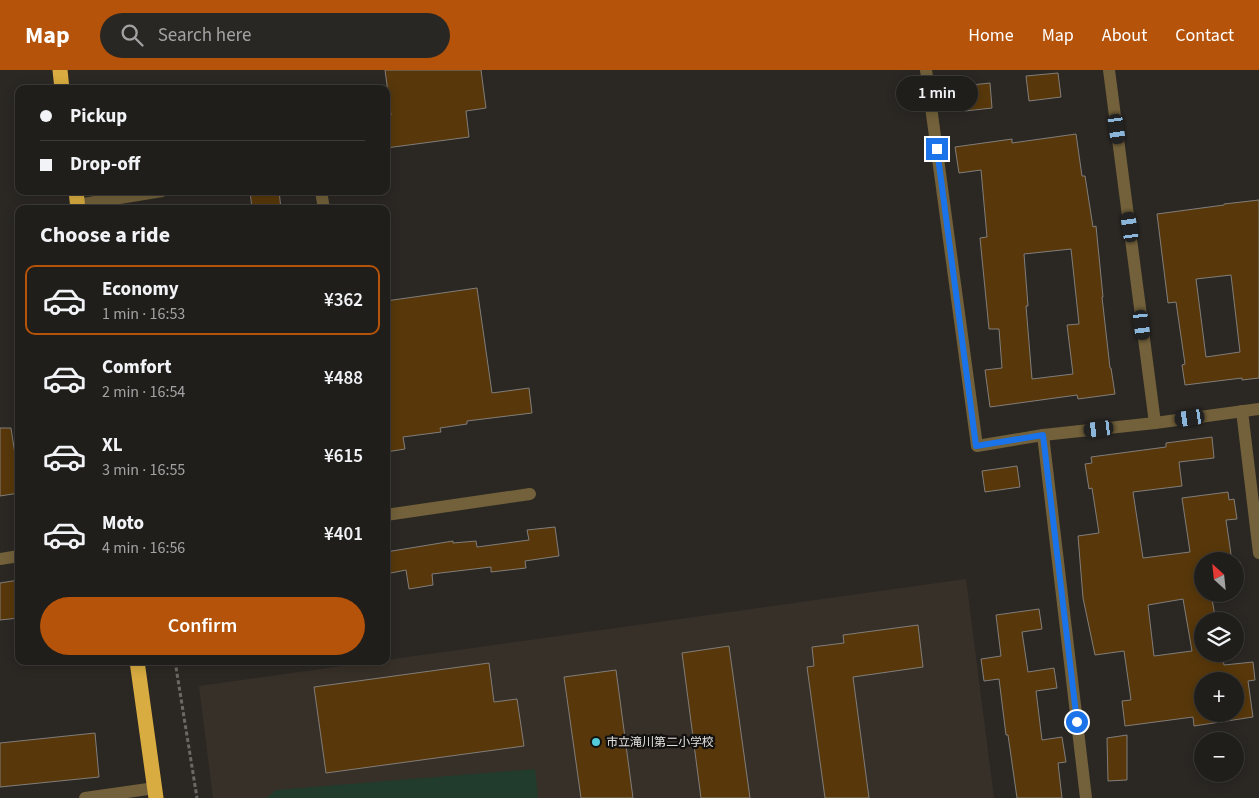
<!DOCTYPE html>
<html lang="en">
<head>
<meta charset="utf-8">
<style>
	body { margin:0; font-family:"Source Sans 3","Noto Sans JP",sans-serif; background:#282724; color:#f1f3f6; height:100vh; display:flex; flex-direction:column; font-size:19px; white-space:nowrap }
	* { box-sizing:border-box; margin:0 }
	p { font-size:16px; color:#a2a2a3 }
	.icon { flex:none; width:28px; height:28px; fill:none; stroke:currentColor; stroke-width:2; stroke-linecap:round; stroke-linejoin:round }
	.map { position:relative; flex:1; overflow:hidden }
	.details { position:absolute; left:15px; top:135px; width:375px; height:460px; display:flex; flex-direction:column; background:#201e1b; border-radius:10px; box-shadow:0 2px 12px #0003,0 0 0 1px #3d3c3a }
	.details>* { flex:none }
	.top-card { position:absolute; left:15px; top:15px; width:375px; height:110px; border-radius:10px; box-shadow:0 2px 12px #0003,0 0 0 1px #3d3c3a; display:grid; align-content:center; height:110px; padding:0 25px; background:#201e1b }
	.needle { width:32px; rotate:333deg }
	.fabs { position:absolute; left:1194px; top:482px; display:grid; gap:10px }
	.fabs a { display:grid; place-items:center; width:50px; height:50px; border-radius:50%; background:#201e1b; box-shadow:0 2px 12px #0003,0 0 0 1px #3d3c3a; font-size:25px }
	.end { position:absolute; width:22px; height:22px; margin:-11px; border:6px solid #1a73e8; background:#fff; box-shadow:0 0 0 2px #fff }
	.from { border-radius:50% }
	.bubble { position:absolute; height:35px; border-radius:18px; background:#201e1b; box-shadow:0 2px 12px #0003,0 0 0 1px #3d3c3a; font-size:16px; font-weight:600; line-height:35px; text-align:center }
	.car { position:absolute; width:15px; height:30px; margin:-15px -8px; border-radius:6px; box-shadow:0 0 4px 1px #0007; background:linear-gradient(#222 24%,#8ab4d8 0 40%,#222 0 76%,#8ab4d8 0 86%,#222 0) }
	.top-card b { display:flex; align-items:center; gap:18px; height:48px; font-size:19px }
	.top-card b+b { border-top:1px solid #3d3c3a }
	.top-card i { width:12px; height:12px; background:#f1f3f6 }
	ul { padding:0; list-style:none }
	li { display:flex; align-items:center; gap:15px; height:70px; margin:0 10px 8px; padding:0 15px; border:2px solid transparent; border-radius:10px }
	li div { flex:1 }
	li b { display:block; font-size:19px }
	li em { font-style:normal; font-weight:600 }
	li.active { border-color:#b45309 }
	li>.icon { width:45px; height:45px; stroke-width:1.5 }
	h2 { padding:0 25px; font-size:22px; line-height:60px }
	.button { display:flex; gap:10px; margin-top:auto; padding:10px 25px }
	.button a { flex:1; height:58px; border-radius:30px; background:#b45309; color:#fff; font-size:20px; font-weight:600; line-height:58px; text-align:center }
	header { display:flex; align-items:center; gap:30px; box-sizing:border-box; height:70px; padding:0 25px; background:#b45309; color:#fff }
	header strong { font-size:24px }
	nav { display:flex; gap:28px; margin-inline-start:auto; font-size:18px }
	.search { width:350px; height:45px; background:#282724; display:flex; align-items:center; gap:12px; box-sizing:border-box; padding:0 18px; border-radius:28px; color:#a2a2a3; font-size:19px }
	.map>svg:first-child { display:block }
	.built { fill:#373028 }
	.pitch { fill:#213c2c }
	.building { fill:#58380b; stroke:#817d79; fill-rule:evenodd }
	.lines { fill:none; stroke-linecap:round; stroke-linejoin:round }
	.path { stroke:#6c6965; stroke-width:3; stroke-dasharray:4 2.5; stroke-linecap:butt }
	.lane { stroke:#72613a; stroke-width:12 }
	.street { stroke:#72613a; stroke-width:12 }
	.highway { stroke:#d8ac40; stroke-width:15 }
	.route { stroke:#1a73e8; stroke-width:6 }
	.poi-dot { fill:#53cbdb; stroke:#13110f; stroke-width:2 }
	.labels { text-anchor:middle; stroke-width:4.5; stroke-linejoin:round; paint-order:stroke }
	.poi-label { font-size:12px; fill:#e2dfdd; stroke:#13110f; text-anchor:start }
</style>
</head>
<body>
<header>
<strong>Map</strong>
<div class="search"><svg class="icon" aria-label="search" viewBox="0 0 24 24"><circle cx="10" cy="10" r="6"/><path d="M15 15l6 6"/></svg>Search here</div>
<nav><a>Home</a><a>Map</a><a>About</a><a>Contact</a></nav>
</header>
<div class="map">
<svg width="1259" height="728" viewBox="0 0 1259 728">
	<rect width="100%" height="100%" fill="#2b2824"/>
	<polygon class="built" points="966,509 994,728 213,728 199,616 378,591 386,591 386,590"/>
	<polygon class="pitch" points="535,699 538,728 267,728 276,720"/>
	<g class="building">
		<polygon points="385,0 481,0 486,38 466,41 469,67 386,78 386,46 391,45"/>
		<polygon points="1058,3 1061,27 1029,31 1026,6"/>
		<polygon points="990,13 992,38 965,41 962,16"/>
		<path d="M1076,64L1082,106H1085L1093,157L1096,156L1103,227H1102L1110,298H1111L1115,324L1078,329L1077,325L990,337L985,300L1002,298L999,259H989L980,168L987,167L981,100L959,103L955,77L1012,69V73ZM1071,179L1079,254L1067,255L1073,304L1032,309L1026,236H1028L1024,184Z"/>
		<polygon points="250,121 279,121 281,139 252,139"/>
		<path d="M1259,130V308L1242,310V308L1185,315L1182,295L1185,294L1176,232L1168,233L1157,144L1224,135V134ZM1231,205L1240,282L1206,287L1196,209Z"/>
		<polygon points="477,218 492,323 529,318 532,343 467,351 467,354 440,358 441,362 403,367 405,379 386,382 386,231"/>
		<polygon points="0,358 11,358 19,411 19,423 0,426"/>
		<path d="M1212,367L1214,388L1179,392L1182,416L1133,422L1143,488L1190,482L1182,428L1228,422L1229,430L1234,429L1237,449L1226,450L1232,491H1202V524H1211L1216,551H1202V584H1222L1224,595L1253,592L1255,610L1248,611L1253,647L1194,656L1193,647L1125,656L1122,631L1131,630L1124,581L1095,585L1083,528L1078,466L1099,463L1092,418L1089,419L1085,394L1092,393L1091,387L1166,377V373ZM1183,529L1192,581L1154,586L1148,535ZM1202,611H1235V644H1202Z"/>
		<polygon points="1017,396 1020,417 985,422 982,401"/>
		<polygon points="555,457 559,486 525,491 526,498 491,502 491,497 432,504 433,515 409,519 406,500 386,504 386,482 453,471 453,473 476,471 477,477 529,470 527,460"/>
		<polygon points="1240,492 1243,512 1235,513 1235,493"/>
		<polygon points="19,510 19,548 0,550 0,513"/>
		<polygon points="1039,539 1042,559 1022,562 1028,602 1054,598 1057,618 1036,621 1042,670 1062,667 1066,692 1058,693 1062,728 1017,728 1008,665 1006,665 999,609 984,611 981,589 1001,586 996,545"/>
		<polygon points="918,555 923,597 853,607 869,728 825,728 807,597 814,596 812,577 844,573 843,565"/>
		<polygon points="729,576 750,728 701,728 682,583"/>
		<polygon points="489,593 494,632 517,629 524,676 326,703 314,617"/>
		<polygon points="616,600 633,728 581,728 564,607"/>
		<polygon points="95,663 99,707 0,717 0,673"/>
		<polygon points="1127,665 1127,710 1108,711 1107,668"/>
	</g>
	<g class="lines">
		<polyline class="path" points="175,591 197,728"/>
		<g class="lane">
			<polyline points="321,121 324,139"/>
			<polyline points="77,135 162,121"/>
			<polyline points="386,445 530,424"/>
			<polyline points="85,728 155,718"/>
		</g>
		<g class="street">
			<polyline points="926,0 977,376 1043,365 1155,353 1259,339"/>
			<polyline points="1109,0 1155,353"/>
			<polyline points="1242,341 1259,483"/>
			<polyline points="1043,365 1086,728"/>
			<polyline points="0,489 19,486"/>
		</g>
		<g class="highway">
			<polyline points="60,0 62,19"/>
			<polyline points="76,121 78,139"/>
			<polyline points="137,591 156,728"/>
		</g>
	</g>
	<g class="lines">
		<polyline class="route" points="937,79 976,376 1043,365 1077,652"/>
	</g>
	<circle class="poi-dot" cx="596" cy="672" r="5"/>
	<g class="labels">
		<g class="poi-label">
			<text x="606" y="676">市立滝川第二小学校</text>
		</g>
	</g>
</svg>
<div class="fabs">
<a><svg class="needle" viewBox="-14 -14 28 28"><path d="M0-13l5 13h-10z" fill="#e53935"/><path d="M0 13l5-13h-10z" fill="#a2a2a3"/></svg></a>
<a><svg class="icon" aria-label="layers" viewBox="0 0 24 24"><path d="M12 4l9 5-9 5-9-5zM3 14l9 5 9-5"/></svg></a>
<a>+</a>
<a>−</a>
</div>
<i class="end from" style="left:1077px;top:652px"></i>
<i class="end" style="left:937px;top:79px"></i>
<div class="bubble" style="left:896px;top:6px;width:82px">1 min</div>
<i class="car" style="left:1117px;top:59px;rotate:172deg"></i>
<i class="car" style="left:1130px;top:157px;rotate:352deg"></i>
<i class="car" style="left:1142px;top:255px;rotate:173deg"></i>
<i class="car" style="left:1190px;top:348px;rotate:262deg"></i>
<i class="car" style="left:1099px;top:359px;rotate:263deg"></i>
<div class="top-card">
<b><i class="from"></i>Pickup</b>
<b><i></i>Drop-off</b>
</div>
<section class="details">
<h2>Choose a ride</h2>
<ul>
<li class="active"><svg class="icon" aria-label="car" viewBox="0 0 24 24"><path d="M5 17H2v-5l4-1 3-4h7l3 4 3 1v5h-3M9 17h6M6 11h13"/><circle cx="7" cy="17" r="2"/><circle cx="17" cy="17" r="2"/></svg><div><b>Economy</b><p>1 min · 16:53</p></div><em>¥362</em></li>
<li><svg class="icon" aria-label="car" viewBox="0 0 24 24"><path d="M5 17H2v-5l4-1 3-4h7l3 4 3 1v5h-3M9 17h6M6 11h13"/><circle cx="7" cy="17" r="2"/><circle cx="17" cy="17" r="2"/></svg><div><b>Comfort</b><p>2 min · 16:54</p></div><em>¥488</em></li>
<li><svg class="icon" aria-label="car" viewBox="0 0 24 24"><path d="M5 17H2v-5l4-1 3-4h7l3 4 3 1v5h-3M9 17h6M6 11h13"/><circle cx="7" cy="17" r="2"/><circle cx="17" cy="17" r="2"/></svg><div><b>XL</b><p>3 min · 16:55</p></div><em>¥615</em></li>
<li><svg class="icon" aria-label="car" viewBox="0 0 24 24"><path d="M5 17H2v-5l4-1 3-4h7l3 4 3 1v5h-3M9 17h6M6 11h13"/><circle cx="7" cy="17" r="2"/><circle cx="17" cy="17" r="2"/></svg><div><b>Moto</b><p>4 min · 16:56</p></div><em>¥401</em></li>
</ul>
<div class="button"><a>Confirm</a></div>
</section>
</div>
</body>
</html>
